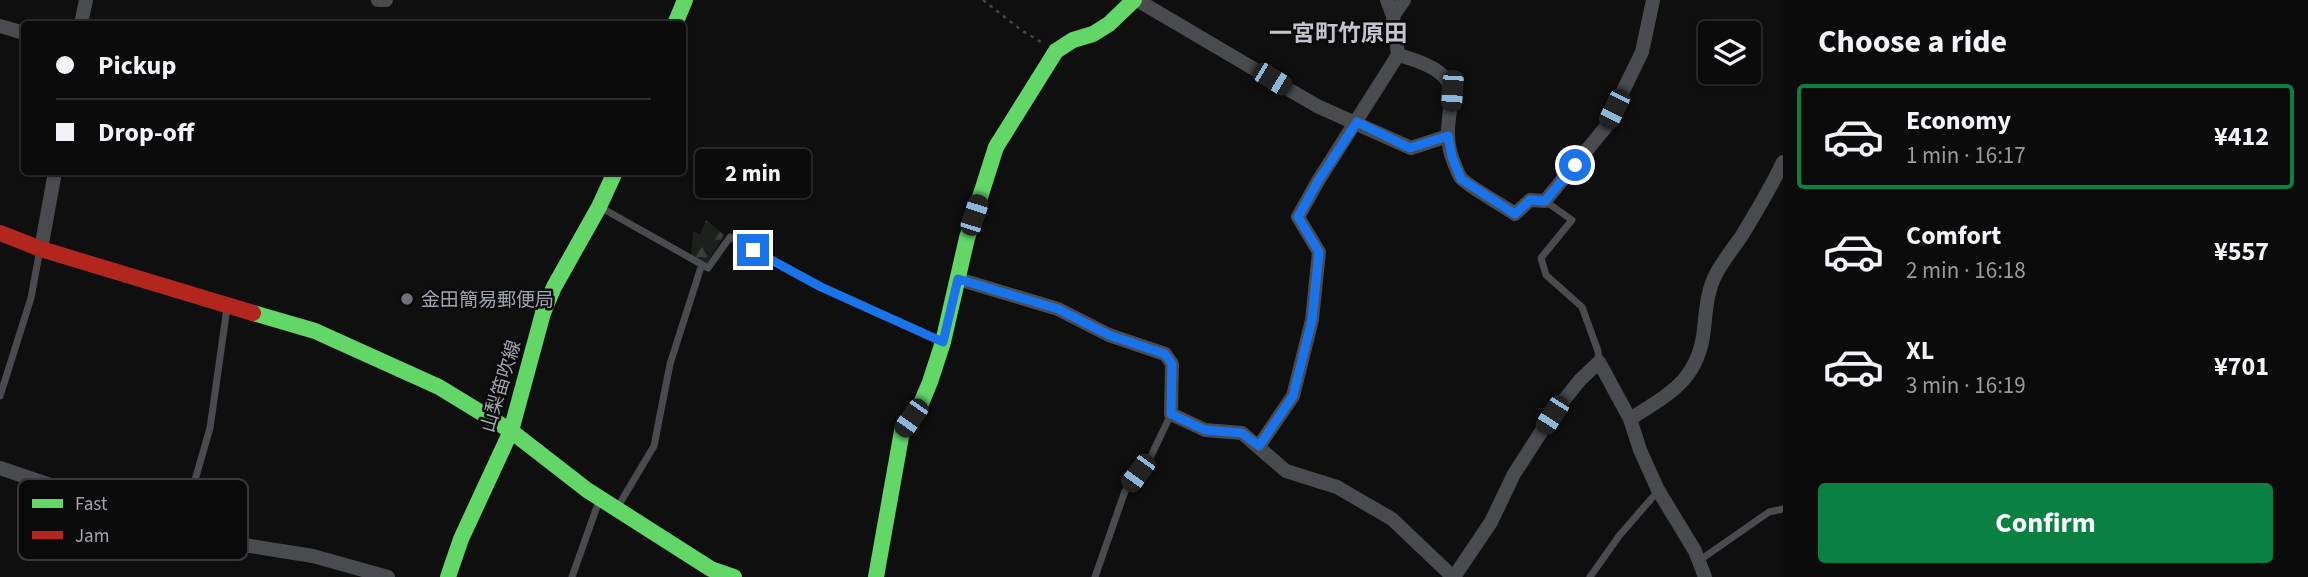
<!DOCTYPE html>
<html lang="en">
<head>
<meta charset="utf-8">
<style>
	body { margin:0; font-family:"Source Sans 3","Noto Sans JP",sans-serif; background:#141415; color:#f1f3f6; height:100vh; display:flex; flex-direction:column; font-size:26px; white-space:nowrap }
	* { box-sizing:border-box; margin:0 }
	p { font-size:23px; color:#9a9b9d }
	.icon { flex:none; width:38px; height:38px; fill:none; stroke:currentColor; stroke-width:2; stroke-linecap:round; stroke-linejoin:round }
	.map { position:relative; flex:1; overflow:hidden }
	.panel { display:flex; flex-direction:column; background:#0b0b0c; width:525px }
	.panel>* { flex:none }
	.banner { position:absolute; left:21px; top:21px; width:665px; height:154px; border-radius:7px; box-shadow:0 2px 5px #0004,0 0 0 2px #2b2b2d; display:grid; align-content:center; height:154px; padding:0 35px; background:#0b0b0c }
	.tools { position:absolute; left:1698px; top:21px; display:grid; gap:14px }
	.tools a { display:grid; place-items:center; width:63px; height:63px; border-radius:7px; background:#0b0b0c; box-shadow:0 2px 5px #0004,0 0 0 2px #2b2b2d; font-size:35px }
	.end { position:absolute; width:32px; height:32px; margin:-16px; border:9px solid #1a73e8; background:#fff; box-shadow:0 0 0 4px #fff }
	.from { border-radius:50% }
	.bubble { position:absolute; height:49px; border-radius:7px; background:#0b0b0c; box-shadow:0 2px 5px #0004,0 0 0 2px #2b2b2d; font-size:23px; font-weight:700; line-height:49px; text-align:center }
	.car { position:absolute; width:21px; height:42px; margin:-21px -10px; border-radius:9px; box-shadow:0 0 5px 2px #0007; background:linear-gradient(#222 24%,#8ab4d8 0 40%,#222 0 76%,#8ab4d8 0 86%,#222 0) }
	.banner b { display:flex; align-items:center; gap:24px; height:66px; font-size:26px }
	.banner b+b { border-top:2px solid #2b2b2d }
	.banner i { width:18px; height:18px; background:#f1f3f6 }
	ul { padding:0; list-style:none }
	li { display:flex; align-items:center; gap:21px; height:105px; margin:0 14px 10px; padding:0 21px; border:4px solid transparent; border-radius:7px }
	li div { flex:1 }
	li b { display:block; font-size:26px }
	li em { font-style:normal; font-weight:700 }
	li.current { border-color:#0b8043 }
	li>.icon { width:63px; height:63px; stroke-width:1.5 }
	h2 { padding:0 35px; font-size:32px; line-height:84px }
	.button { display:flex; gap:14px; margin-top:auto; padding:14px 35px }
	.button a { flex:1; height:80px; border-radius:7px; background:#0b8043; color:#fff; font-size:28px; font-weight:700; line-height:80px; text-align:center }
	main { display:flex; flex:1; min-height:0 }
	.map>svg:first-child { display:block }
	.forest { fill:url(#forest-firs) }
	.lines { fill:none; stroke-linecap:round; stroke-linejoin:round }
	.path { stroke:#46464a; stroke-width:2.5; stroke-dasharray:3.5 5; stroke-linecap:butt }
	.lane { stroke:#4a4b4e; stroke-width:7 }
	.street { stroke:#4a4b4e; stroke-width:14 }
	.fast { stroke:#63d668; stroke-width:16 }
	.jam { stroke:#b3261e; stroke-width:16 }
	.route { stroke:#1a73e8; stroke-width:9 }
	.poi-dot { fill:#6f7077; stroke:#0a0a0b; stroke-width:2.5 }
	.labels { text-anchor:middle; stroke-width:5; stroke-linejoin:round; paint-order:stroke }
	.poi-label { font-size:19px; fill:#a2a4af; stroke:#0a0a0b; text-anchor:start }
	.street-label { font-size:19px; fill:#a2a4af; stroke:#0a0a0b }
	.quarter-label { font-size:23px; font-weight:bold; fill:#c2c3cc; stroke:#0a0a0b }
	.key { fill:#0a0a0b; stroke:#38383c; stroke-width:2 }
	.key-label { font-size:19px; fill:#a2a4af }
</style>
</head>
<body>
<main>
<div class="map">
<svg width="1783" height="577" viewBox="0 0 1783 577">
	<defs>
		<pattern id="forest-firs" width="22" height="20" patternUnits="userSpaceOnUse" patternTransform="scale(1.75)"><rect width="22" height="20" fill="#1c211d"/><path d="M5 1l3.5 6h-7zM16 11l3.5 6h-7z" fill="#3a3e3b"/></pattern>
	</defs>
	<rect width="100%" height="100%" fill="#0f0f10"/>
	<polygon class="forest" points="706,220 724,235 706,264 691,255 693,231 700,234"/>
	<g class="lines">
		<polyline class="path" points="983,0 1021,30 1041,42"/>
		<g class="lane">
			<polyline points="1545,201 1572,220 1541,258 1546,275 1582,307 1598,351 1599,362"/>
			<polyline points="600,207 708,268 730,237 821,287 940,341"/>
			<polyline points="0,396 31,298 40,249"/>
			<polyline points="617,508 654,446 670,364 701,267"/>
			<polyline points="191,522 195,480 210,428 227,308"/>
			<polyline points="1700,560 1769,512 1783,509"/>
			<polyline points="572,577 600,498"/>
			<polyline points="1095,577 1125,491 1151,456 1171,414"/>
			<polyline points="1590,577 1619,536 1658,491"/>
		</g>
		<g class="street">
			<polyline points="378,0 386,0"/>
			<polyline points="1137,0 1317,106 1411,148 1448,136"/>
			<polyline points="1393,16 1404,0"/>
			<polyline points="81,24 86,0"/>
			<polyline points="0,26 24,33"/>
			<path d="M1398,55C1488,79 1431,107 1454,163C1456,167 1458,174 1461,178C1466,185 1504,206 1515,214L1530,200L1545,201L1605,128L1642,52L1653,0"/>
			<polyline points="41,249 55,172"/>
			<polyline points="958,279 1058,309 1109,335 1165,354 1172,364 1171,414 1205,430 1242,433 1286,471 1337,487 1392,519 1453,577"/>
			<path d="M1630,419C1669,394 1699,380 1704,329C1706,310 1707,290 1717,272C1724,260 1733,248 1741,237C1756,212 1771,188 1783,162"/>
			<polyline points="1259,446 1293,396 1312,320 1319,252 1298,217 1318,181 1398,55 1393,16 1387,0"/>
			<polyline points="0,468 65,490 191,522 225,542 313,556 388,577"/>
			<polyline points="1454,577 1491,522 1514,474 1552,415 1580,380 1599,362 1630,419 1640,450 1658,490 1695,551 1705,577"/>
		</g>
		<g class="fast">
			<polyline points="675,24 685,0"/>
			<polyline points="253,313 315,331 439,387 511,431 587,490 711,569 734,577"/>
			<polyline points="448,577 461,539 511,431 543,313 554,287 599,207 615,172"/>
			<polyline points="876,577 902,431 920,406 930,382 943,342 967,238 996,147 1056,51 1073,40 1093,34 1109,24 1134,0"/>
		</g>
		<polyline class="jam" points="0,233 41,249 253,313"/>
	</g>
	<g class="lines">
		<polyline class="route" points="753,250 821,287 943,342 958,279 1058,309 1109,335 1165,354 1172,364 1171,414 1205,430 1242,433 1259,446 1293,396 1312,320 1319,252 1298,217 1318,181 1357,122 1410,148 1448,136 1452,157 1461,179 1515,214 1530,200 1545,201 1575,165"/>
	</g>
	<circle class="poi-dot" cx="407" cy="299" r="7"/>
	<g class="labels">
		<g class="poi-label">
			<text x="421" y="306">金田簡易郵便局</text>
		</g>
		<g class="street-label">
			<text transform="translate(500 386) rotate(-73)" y="7">山梨笛吹線</text>
		</g>
		<g class="quarter-label">
			<text x="1338" y="41">一宮町竹原田</text>
		</g>
	</g>
	<rect x="18" y="479" width="230" height="81" rx="10" class="key"/>
	<rect x="32" y="499" width="31" height="9" fill="#63d668"/>
	<rect x="32" y="531" width="31" height="8" fill="#b3261e"/>
	<g class="key-label">
		<text x="75" y="510">Fast</text>
		<text x="75" y="542">Jam</text>
	</g>
</svg>
<div class="tools">
<a><svg class="icon" aria-label="layers" viewBox="0 0 24 24"><path d="M12 4l9 5-9 5-9-5zM3 14l9 5 9-5"/></svg></a>
</div>
<i class="end from" style="left:1575px;top:165px"></i>
<i class="end" style="left:753px;top:250px"></i>
<div class="bubble" style="left:695px;top:149px;width:116px">2 min</div>
<i class="car" style="left:1272px;top:79px;rotate:121deg"></i>
<i class="car" style="left:1452px;top:91px;rotate:184deg"></i>
<i class="car" style="left:1614px;top:109px;rotate:206deg"></i>
<i class="car" style="left:974px;top:215px;rotate:18deg"></i>
<i class="car" style="left:1552px;top:415px;rotate:213deg"></i>
<i class="car" style="left:911px;top:418px;rotate:215deg"></i>
<i class="car" style="left:1138px;top:473px;rotate:216deg"></i>
<div class="banner">
<b><i class="from"></i>Pickup</b>
<b><i></i>Drop-off</b>
</div>
</div>
<section class="panel">
<h2>Choose a ride</h2>
<ul>
<li class="current"><svg class="icon" aria-label="car" viewBox="0 0 24 24"><path d="M5 17H2v-5l4-1 3-4h7l3 4 3 1v5h-3M9 17h6M6 11h13"/><circle cx="7" cy="17" r="2"/><circle cx="17" cy="17" r="2"/></svg><div><b>Economy</b><p>1 min · 16:17</p></div><em>¥412</em></li>
<li><svg class="icon" aria-label="car" viewBox="0 0 24 24"><path d="M5 17H2v-5l4-1 3-4h7l3 4 3 1v5h-3M9 17h6M6 11h13"/><circle cx="7" cy="17" r="2"/><circle cx="17" cy="17" r="2"/></svg><div><b>Comfort</b><p>2 min · 16:18</p></div><em>¥557</em></li>
<li><svg class="icon" aria-label="car" viewBox="0 0 24 24"><path d="M5 17H2v-5l4-1 3-4h7l3 4 3 1v5h-3M9 17h6M6 11h13"/><circle cx="7" cy="17" r="2"/><circle cx="17" cy="17" r="2"/></svg><div><b>XL</b><p>3 min · 16:19</p></div><em>¥701</em></li>
</ul>
<div class="button"><a>Confirm</a></div>
</section>
</main>
</body>
</html>
